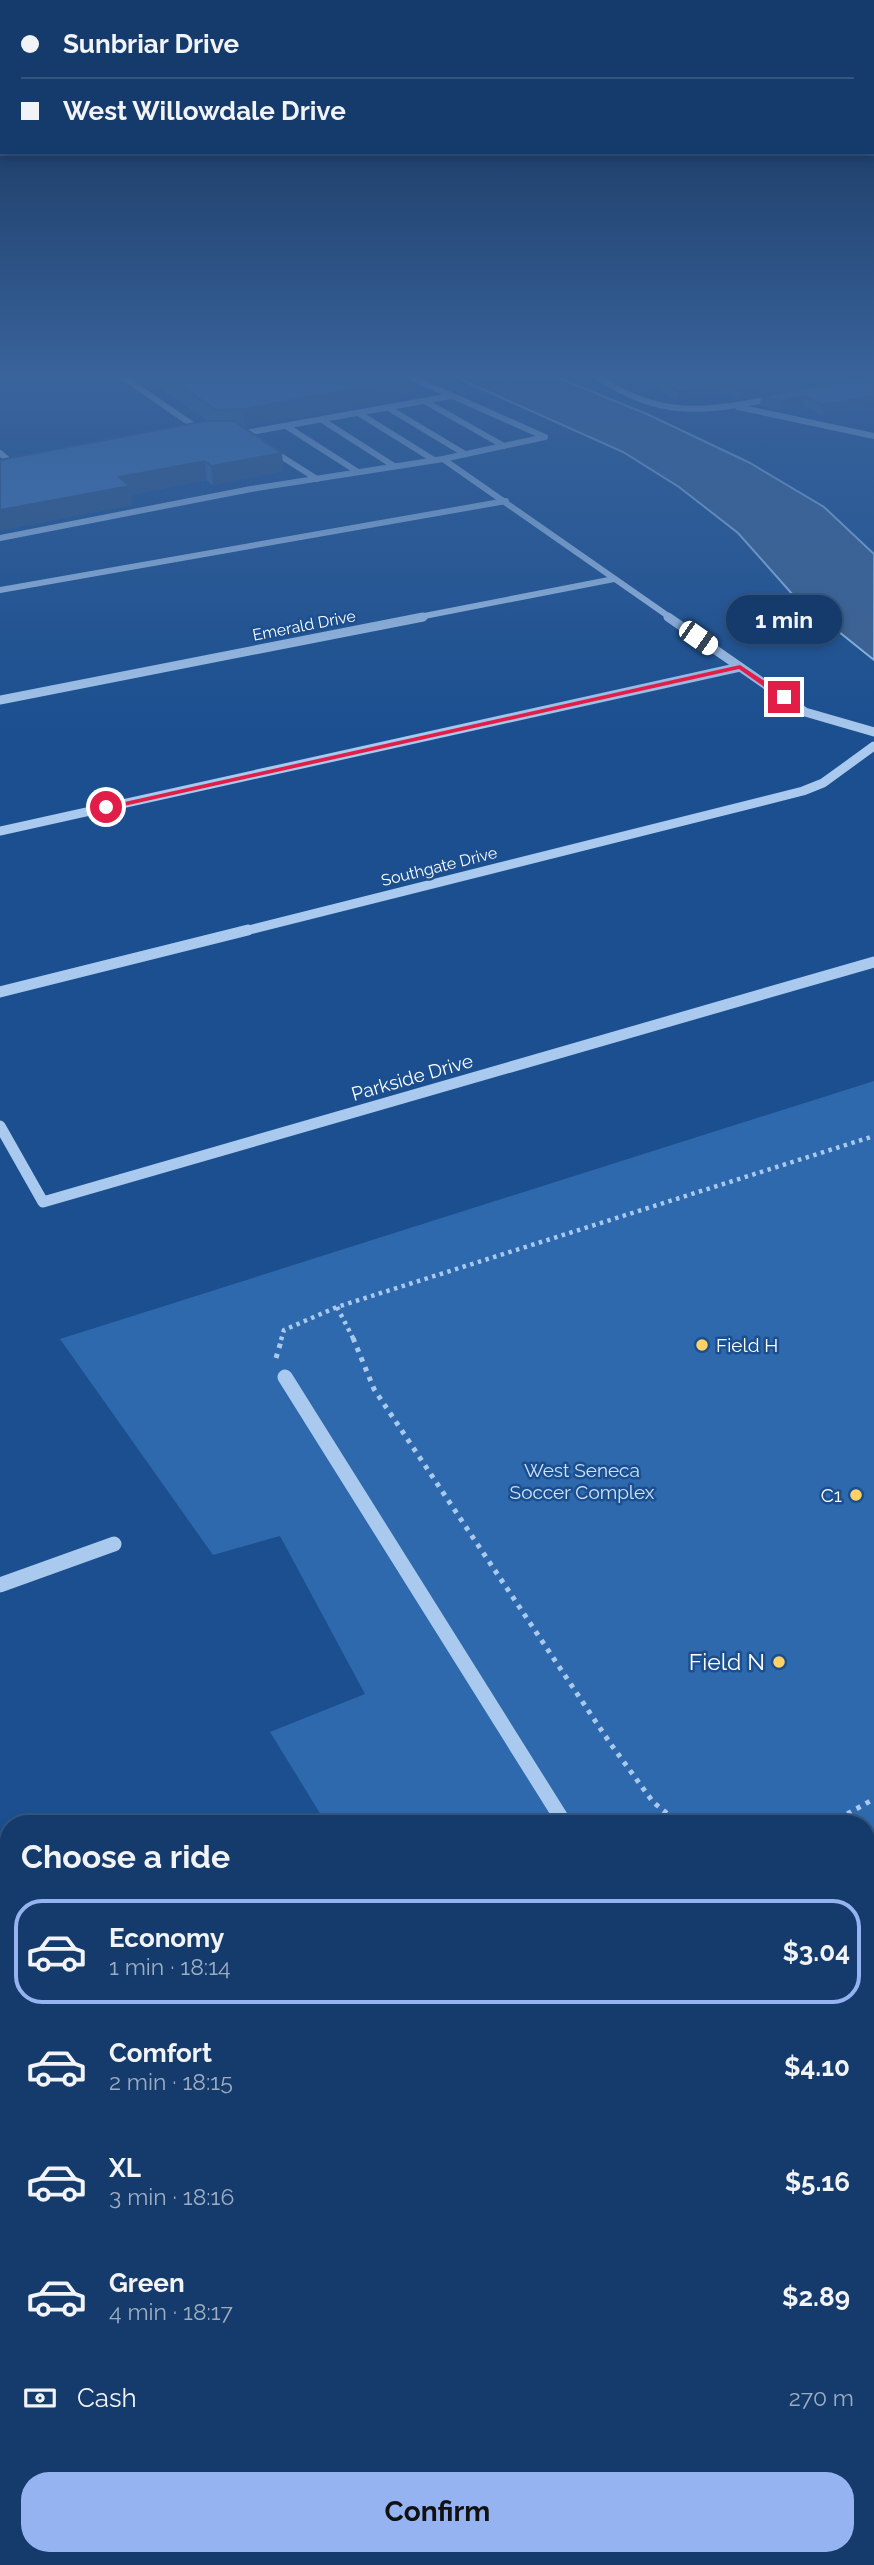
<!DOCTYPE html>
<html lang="en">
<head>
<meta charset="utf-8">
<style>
	body { margin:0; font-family:Raleway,sans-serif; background:#1d4271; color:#f1f3f6; height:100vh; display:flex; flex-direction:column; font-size:26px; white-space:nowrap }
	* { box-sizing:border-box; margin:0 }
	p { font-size:23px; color:#9dadc1 }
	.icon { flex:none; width:38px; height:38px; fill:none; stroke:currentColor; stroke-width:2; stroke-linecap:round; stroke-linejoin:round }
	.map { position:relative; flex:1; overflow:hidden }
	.details { position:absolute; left:0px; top:1815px; width:875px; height:751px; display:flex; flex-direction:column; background:#143b6b; border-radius:28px 28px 0 0; box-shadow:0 4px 10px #0003,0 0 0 2px #33557e }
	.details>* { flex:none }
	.banner { position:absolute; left:0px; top:0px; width:875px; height:154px; box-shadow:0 4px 10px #0003,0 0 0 2px #33557e; display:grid; align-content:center; height:154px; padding:0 21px; background:#143b6b }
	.end { position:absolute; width:32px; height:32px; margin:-16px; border:9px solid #e11d48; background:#fff; box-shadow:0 0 0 4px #fff }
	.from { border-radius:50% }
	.bubble { position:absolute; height:49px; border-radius:24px; background:#143b6b; box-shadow:0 4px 10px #0003,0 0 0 2px #33557e; font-size:23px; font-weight:700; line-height:49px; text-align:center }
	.car { position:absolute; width:21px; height:42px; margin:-21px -10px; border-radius:9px; box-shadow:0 0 5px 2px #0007; background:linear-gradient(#fff 24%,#345 0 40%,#fff 0 76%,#345 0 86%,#fff 0) }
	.banner b { display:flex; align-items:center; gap:24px; height:66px; font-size:26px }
	.banner b+b { border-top:2px solid #33557e }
	.banner i { width:18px; height:18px; background:#f1f3f6 }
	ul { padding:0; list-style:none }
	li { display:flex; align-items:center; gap:21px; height:105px; margin:0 14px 10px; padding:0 7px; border:4px solid transparent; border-radius:28px }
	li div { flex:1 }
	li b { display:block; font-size:26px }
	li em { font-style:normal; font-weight:700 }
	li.selected { border-color:#95b2f1 }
	li>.icon { width:63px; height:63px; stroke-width:1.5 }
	h2 { padding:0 21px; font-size:32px; line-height:84px }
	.pay { display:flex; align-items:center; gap:18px; height:77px; padding:0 21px; font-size:26px }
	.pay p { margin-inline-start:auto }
	.action { display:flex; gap:14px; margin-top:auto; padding:14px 21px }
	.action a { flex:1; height:80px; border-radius:28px; background:#95b2f1; color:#111; font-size:28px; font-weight:700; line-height:80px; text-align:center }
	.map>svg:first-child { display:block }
	.green { fill:#2e69ad }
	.water { fill:#3c6290; stroke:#9cc4f0; stroke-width:2 }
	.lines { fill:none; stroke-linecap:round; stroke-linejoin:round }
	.path-far1 { stroke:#a9c9ee; stroke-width:4.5; stroke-dasharray:3.5 4.5; stroke-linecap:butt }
	.path { stroke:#a9c9ee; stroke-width:5; stroke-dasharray:4.5 6; stroke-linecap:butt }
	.minor-far4 { stroke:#a9c9ee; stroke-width:6 }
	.minor-far3 { stroke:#a9c9ee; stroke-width:9 }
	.minor-far2 { stroke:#a9c9ee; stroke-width:11 }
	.minor-far1 { stroke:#a9c9ee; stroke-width:15 }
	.minor { stroke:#a9c9ee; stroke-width:19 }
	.wall { fill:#3a679d }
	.shaded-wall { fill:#305480 }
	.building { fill:#4478b7; stroke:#305480; stroke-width:2 }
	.route { fill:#e11d48 }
	.poi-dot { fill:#ffd166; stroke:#1b4f8f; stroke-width:2.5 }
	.labels { text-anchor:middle; stroke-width:5; stroke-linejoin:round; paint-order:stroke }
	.far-street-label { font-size:16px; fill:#fff; stroke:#1b4f8f }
	.street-label { font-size:19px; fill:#fff; stroke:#1b4f8f }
	.poi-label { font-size:19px; fill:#fff; stroke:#1b4f8f; text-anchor:start }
	.park-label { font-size:19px; fill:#cfe3fa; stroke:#1b4f8f }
	.near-poi-label { font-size:23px; fill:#fff; stroke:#1b4f8f; text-anchor:end }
</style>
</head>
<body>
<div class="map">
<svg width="874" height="2565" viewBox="0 0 874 2565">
	<rect width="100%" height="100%" fill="#1b4f8f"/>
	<g class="green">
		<polygon points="874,1081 874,2421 866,2412 866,1824 326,1823 270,1732 365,1694 280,1536 213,1555 60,1339"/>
		<polygon points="9,2005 9,2101 0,2105 0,2009"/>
	</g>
	<polygon class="water" points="455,377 556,377 647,414 750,463 824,507 874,554 874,660 793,595 738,533 679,487 623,452"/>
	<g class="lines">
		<g class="path-far1">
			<polyline points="337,1307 354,1340"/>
			<polyline points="281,1340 284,1330 337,1307 874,1136"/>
		</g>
		<g class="path">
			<polyline points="353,1338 374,1389 610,1743 653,1802 680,1824"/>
			<polyline points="276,1358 282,1338"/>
			<polyline points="829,1824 874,1799"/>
		</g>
		<g class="minor-far4">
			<polyline points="123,377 203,432"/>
			<polyline points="410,377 545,437 443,459"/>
			<path d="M598,377C660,419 705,412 774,398"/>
			<polyline points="426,402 504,446"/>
			<polyline points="738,407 874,436"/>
			<polyline points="390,409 465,454"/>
			<polyline points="360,414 434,460"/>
			<polyline points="322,420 394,466"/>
			<polyline points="286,426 358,472"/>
			<polyline points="245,433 451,396"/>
			<polyline points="268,448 317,479"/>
			<polyline points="0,453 20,470"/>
			<polyline points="0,538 251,489 443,459 671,618"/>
			<polyline points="0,590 506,501"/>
			<polyline points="414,618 614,579"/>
		</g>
		<g class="minor-far3">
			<polyline points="668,617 805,712 874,732"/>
			<polyline points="0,700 423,617"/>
			<polyline points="0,831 740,667"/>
			<polyline points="241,932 803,791 823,783 874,746"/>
		</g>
		<g class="minor-far2">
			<polyline points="0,992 248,930"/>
			<polyline points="0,1126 43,1202 874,962"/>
		</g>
		<g class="minor-far1">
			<polyline points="285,1377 565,1824"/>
			<polyline points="0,1585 114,1544"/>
		</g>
		<g class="minor">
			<polyline points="0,1954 9,1950"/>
			<polyline points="866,2059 874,2055"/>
			<polyline points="0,2062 9,2059"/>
			<polyline points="866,2206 874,2202"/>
			<polyline points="0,2225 9,2221"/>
			<polyline points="866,2294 874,2303"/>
			<polyline points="0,2374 9,2369"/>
			<polyline points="866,2544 874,2558"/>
			<polyline points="130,2565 149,2557"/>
			<polyline points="821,2565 835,2557"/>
		</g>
	</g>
	<g class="wall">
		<polygon points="138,377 406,377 409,396 244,427 282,453 283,471 213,485 206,480 131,495 132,505 0,530 208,421 157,386 152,387"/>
		<polygon points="636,377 849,377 739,398 728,393 677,400"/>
		<polygon points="874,377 874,405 822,415 803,406 779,410 760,406 761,397"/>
	</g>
	<g class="shaded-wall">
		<polygon points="151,377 156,377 157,386 152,387"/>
		<polygon points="803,377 849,377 739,398 740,389"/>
		<polygon points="408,379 409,396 244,427 243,409"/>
		<polygon points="729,384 728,393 677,400 678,391"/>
		<polygon points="804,396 803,406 779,410 781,401"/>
		<polygon points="874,396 874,405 822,415 823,405"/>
		<polygon points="282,453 283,471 213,485 211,466"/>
		<polygon points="205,461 206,480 130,495 132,505 0,530 0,510 119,477"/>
	</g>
	<g class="building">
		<polygon points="168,377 406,377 408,379 243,409 216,410"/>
		<polygon points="653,377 803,377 740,389 729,384 678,391"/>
		<polygon points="863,377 874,377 874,396 823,405 804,396 781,401 761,397"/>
		<polygon points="205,421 234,421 282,453 211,466 205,461 119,477 130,486 0,510 0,460"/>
	</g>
	<linearGradient id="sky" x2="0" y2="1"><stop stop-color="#0f2b4f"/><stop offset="0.51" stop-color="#39639b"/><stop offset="1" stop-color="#39639b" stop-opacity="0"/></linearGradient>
	<rect width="874" height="736" fill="url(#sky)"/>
	<polygon class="route" points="740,665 786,695 786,699 781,699 739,669 106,810 102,807"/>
	<g class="poi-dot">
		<circle cx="702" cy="1345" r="7"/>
		<circle cx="856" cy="1495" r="7"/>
		<circle cx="779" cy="1662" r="7"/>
	</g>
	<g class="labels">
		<g class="far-street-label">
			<text transform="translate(304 625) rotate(-11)" y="6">Emerald Drive</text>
			<text transform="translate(439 866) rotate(-14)" y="6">Southgate Drive</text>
		</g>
		<g class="street-label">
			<text transform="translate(412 1077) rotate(-16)" y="7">Parkside Drive</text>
		</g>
		<g class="poi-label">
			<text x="716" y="1352">Field H</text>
			<text x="842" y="1502" text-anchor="end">C1</text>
		</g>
		<g class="park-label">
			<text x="582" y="1477">West Seneca<tspan x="582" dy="22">Soccer Complex</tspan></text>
		</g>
		<g class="near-poi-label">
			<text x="765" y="1670">Field N</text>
		</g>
	</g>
</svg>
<i class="end from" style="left:106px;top:807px"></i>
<i class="end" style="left:784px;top:697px"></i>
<div class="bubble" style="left:726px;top:595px;width:116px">1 min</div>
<i class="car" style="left:698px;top:638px;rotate:125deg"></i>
<div class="banner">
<b><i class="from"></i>Sunbriar Drive</b>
<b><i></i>West Willowdale Drive</b>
</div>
<section class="details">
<h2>Choose a ride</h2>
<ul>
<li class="selected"><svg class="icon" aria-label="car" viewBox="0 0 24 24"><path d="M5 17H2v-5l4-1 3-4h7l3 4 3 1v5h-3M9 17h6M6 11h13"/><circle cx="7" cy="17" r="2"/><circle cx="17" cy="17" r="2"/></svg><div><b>Economy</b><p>1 min · 18:14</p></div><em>$3.04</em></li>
<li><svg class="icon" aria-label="car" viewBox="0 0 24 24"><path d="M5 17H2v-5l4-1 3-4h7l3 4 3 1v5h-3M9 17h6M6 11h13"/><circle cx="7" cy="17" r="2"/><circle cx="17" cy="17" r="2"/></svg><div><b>Comfort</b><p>2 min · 18:15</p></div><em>$4.10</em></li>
<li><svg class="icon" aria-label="car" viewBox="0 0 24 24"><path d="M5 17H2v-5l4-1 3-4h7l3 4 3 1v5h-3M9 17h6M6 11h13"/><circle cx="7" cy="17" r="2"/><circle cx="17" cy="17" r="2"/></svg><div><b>XL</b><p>3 min · 18:16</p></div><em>$5.16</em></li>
<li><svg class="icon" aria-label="car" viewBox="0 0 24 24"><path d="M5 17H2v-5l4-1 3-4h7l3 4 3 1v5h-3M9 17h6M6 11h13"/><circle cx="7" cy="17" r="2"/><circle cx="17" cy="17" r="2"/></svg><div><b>Green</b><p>4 min · 18:17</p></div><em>$2.89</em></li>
</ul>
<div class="pay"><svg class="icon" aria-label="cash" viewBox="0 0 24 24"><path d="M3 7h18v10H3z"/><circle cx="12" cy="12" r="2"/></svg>Cash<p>270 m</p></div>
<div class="action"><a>Confirm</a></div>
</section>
</div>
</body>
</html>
